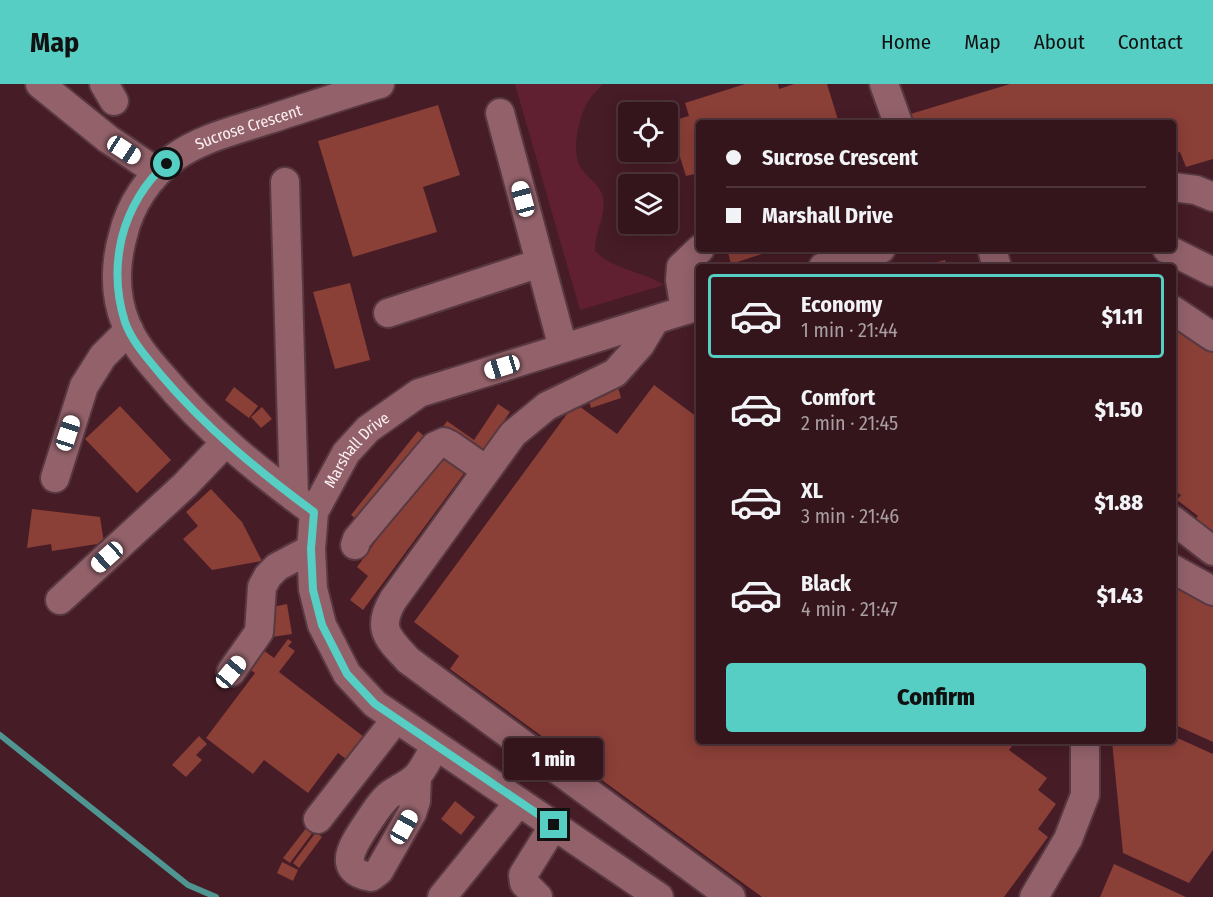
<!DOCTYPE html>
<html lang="en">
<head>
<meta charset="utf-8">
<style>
	body { margin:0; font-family:"Fira Sans Condensed",sans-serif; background:#3c1e25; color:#f1f3f6; height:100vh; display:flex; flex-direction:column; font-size:22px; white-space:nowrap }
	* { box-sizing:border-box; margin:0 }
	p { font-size:20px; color:#a99fa3 }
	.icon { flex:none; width:33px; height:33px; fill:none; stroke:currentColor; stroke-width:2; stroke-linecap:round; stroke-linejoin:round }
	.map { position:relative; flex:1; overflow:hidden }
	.sheet { position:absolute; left:696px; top:180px; width:480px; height:480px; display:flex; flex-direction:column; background:#34151c; border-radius:6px; box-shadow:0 3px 15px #0003,0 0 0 2px #4e343b }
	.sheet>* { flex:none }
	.guide { position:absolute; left:696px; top:36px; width:480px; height:132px; border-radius:6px; box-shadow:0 3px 15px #0003,0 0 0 2px #4e343b; display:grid; align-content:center; height:132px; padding:0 30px; background:#34151c }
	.fabs { position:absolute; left:618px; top:18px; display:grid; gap:12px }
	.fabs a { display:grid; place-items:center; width:60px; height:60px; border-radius:6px; background:#34151c; box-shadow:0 3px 15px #0003,0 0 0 2px #4e343b; font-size:30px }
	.end { position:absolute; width:27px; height:27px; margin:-14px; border:8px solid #56cec4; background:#111; box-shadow:0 0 0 3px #111 }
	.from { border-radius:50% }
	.bubble { position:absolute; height:42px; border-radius:6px; background:#34151c; box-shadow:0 3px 15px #0003,0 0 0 2px #4e343b; font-size:20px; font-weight:800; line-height:42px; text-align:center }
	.car { position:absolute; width:18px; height:36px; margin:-18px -9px; border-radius:8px; box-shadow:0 0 4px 2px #0007; background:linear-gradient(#fff 24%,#345 0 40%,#fff 0 76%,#345 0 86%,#fff 0) }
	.guide b { display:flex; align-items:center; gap:21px; height:57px; font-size:22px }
	.guide b+b { border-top:2px solid #4e343b }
	.guide i { width:15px; height:15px; background:#f1f3f6 }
	ul { padding:10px 0 0; list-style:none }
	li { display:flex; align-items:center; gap:18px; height:84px; margin:0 12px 9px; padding:0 18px; border:3px solid transparent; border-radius:6px }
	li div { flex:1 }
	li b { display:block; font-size:22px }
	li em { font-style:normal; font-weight:800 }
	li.on { border-color:#56cec4 }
	li>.icon { width:54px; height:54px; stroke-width:1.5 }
	.action { display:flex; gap:12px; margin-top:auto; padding:12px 30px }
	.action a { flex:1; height:69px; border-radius:6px; background:#56cec4; color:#111; font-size:24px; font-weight:800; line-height:69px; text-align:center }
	header { display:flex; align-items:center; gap:36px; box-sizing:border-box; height:84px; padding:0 30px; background:#56cec4; color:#111 }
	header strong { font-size:28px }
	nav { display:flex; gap:33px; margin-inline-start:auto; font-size:21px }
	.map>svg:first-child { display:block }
	.green { fill:#612031 }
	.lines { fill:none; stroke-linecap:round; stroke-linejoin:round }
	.stream { stroke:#4f9692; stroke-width:6 }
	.building { fill:#8a3f37 }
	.minor-casing { stroke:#583841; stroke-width:32 }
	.minor { stroke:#92616a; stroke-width:28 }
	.route { stroke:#56cec4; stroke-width:8 }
	.labels { text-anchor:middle; stroke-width:4.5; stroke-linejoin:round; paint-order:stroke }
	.street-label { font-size:16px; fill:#fdf1f3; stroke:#3b121c }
</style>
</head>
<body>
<header>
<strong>Map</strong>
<nav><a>Home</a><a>Map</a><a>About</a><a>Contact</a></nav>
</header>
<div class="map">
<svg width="1213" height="813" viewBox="0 0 1213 813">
	<rect width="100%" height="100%" fill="#461c26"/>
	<path class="green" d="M515,0H603C597,6 590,13 586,21C578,37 571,69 581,84C587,94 600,100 603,113C607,130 594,149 595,167C615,187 641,186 664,201L580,226Z"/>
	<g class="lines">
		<polyline class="stream" points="0,651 188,801 216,813"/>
	</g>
	<g class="building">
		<polygon points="745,0 778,0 779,5 794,0 827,0 839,39 699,39 699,101 695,90 686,92 679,70 653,78 649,68 668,68 668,38 689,32 685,19"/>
		<polygon points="1010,0 1213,0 1213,75 1186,83 1180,68 1173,70 1173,39 910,39 907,31"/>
		<polygon points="438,21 460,91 423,103 437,148 353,173 318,57"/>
		<polygon points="727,165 764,165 765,169 731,180"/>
		<polygon points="945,176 947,183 922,183 922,182"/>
		<polygon points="350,199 370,276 335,285 313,208"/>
		<polygon points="1173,241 1213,260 1213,450 1195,436 1198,432 1177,416 1181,411 1173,406"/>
		<polygon points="654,301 697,333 699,330 699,657 1016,657 1009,666 1047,694 1038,706 1056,720 1038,745 1048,753 1004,813 762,813 450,585 459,572 414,538 575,319 617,350"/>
		<polygon points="234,303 258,322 249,334 225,316"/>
		<polygon points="618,303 621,314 591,324 588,313"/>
		<polygon points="498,320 510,328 479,374 440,347 447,337 474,356"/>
		<polygon points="120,322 171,376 137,409 85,355"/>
		<polygon points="262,323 272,335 261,344 251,333"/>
		<polygon points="418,347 429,356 362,440 351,431"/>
		<polygon points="440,370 465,388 363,526 350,516 368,492 357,483"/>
		<polygon points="211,405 242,438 262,477 212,486 183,455 198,442 186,428"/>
		<polygon points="32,425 100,433 104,459 52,467 51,460 27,464"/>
		<polygon points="1173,498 1213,518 1213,658 1173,640"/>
		<polygon points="287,520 292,550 272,553 267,524"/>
		<polygon points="288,555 292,558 288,562 295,567 279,588 368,656 351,679 338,669 308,709 264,676 253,690 206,654 255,589 245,582 259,563 274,574"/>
		<polygon points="199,652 207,660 196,671 202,676 186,693 172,681"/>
		<polygon points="1173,652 1213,670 1213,766 1189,799 1123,769 1112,657 1173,657"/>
		<polygon points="455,717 475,733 461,751 441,735"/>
		<polygon points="307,743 313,748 290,779 283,774"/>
		<polygon points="316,748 322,753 299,784 293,779"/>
		<polygon points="282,778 298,786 293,797 277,789"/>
		<polygon points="1114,780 1186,813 1100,813"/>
	</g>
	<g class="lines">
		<g class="minor-casing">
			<g id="minor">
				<polyline points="40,0 108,55 157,88"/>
				<polyline points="104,0 114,17"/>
				<polyline points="884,0 898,39"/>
				<polyline points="500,29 563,264"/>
				<polyline points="285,98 294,413"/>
				<polyline points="1173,103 1196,106 1213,113"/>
				<polyline points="992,165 997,183"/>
				<polyline points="1167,165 1213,188"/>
				<polyline points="823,183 881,165"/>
				<polyline points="685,226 680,196 681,183 700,165"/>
				<polyline points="1173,226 1213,253"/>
				<polyline points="388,229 540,179"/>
				<path d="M655,236L640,261L615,289L547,322L513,350L393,516C376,545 388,554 408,576L731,813"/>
				<polyline points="55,394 84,302 103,272 129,246"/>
				<path id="s1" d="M314,428C258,387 206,345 162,292C148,276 134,260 126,240C114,211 115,180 123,151C130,121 149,92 175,73C202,54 236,46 267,36C305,24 342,11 380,0"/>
				<polyline points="1173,436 1213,467"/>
				<polyline points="355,461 357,455 435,362 444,358 450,361 486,386"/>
				<polyline points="1173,485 1213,507"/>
				<polyline points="60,516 185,401 225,359"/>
				<polyline points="231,588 259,548 262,503 268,492 277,483 311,465"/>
				<path d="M417,693L416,717L412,729L379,787L371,793C335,787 353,761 366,741C373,731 379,720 388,712C397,705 407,701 415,694C424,686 429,672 435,663"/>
				<polyline points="318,735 396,635"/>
				<polyline points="442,813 519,718"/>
				<polyline points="538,813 524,799 523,791 554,741"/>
				<path id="s2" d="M659,813L375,620L347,590L322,541L313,505L311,465L314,428L346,369L368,345L419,309L699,222"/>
				<polyline points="1034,813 1068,755 1085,711 1085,657"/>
			</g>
		</g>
		<use href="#minor" class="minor"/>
	</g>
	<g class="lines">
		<path class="route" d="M167,80C145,97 129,126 122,153C115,182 116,210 125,238C132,258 148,275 161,291C206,344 258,387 314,428L311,465L313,506L322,541L347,590L375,620L554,741"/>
	</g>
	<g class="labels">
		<g class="street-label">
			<text dy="6" stroke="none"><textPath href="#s1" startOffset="534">Sucrose Crescent</textPath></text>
			<text dy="6" stroke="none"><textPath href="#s2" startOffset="630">Marshall Drive</textPath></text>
		</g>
	</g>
</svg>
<div class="fabs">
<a><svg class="icon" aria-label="locate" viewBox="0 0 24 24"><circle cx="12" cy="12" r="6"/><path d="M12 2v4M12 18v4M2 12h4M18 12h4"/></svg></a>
<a><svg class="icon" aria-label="layers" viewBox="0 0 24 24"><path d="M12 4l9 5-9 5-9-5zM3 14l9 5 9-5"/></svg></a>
</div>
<i class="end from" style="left:167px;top:80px"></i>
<i class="end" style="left:554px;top:741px"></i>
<div class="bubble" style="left:504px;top:654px;width:99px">1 min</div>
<i class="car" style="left:124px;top:66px;rotate:123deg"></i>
<i class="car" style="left:523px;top:115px;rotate:345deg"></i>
<i class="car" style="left:502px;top:283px;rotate:253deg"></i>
<i class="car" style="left:68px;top:349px;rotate:18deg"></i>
<i class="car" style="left:107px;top:473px;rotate:228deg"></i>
<i class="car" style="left:231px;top:588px;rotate:40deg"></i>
<i class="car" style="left:404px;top:743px;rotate:29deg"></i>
<div class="guide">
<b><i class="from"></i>Sucrose Crescent</b>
<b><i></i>Marshall Drive</b>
</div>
<section class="sheet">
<ul>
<li class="on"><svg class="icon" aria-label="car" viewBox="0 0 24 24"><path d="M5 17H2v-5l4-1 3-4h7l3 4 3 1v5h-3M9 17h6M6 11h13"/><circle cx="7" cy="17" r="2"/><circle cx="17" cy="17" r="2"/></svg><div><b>Economy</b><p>1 min · 21:44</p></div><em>$1.11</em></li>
<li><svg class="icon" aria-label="car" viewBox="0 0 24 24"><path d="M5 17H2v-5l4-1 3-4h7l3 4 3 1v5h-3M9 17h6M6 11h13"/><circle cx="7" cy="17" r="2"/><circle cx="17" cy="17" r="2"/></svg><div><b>Comfort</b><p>2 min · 21:45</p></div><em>$1.50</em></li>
<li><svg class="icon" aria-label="car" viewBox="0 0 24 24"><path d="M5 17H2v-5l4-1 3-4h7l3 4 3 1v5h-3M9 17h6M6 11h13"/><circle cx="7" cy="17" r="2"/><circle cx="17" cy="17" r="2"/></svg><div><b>XL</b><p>3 min · 21:46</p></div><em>$1.88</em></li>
<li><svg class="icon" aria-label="car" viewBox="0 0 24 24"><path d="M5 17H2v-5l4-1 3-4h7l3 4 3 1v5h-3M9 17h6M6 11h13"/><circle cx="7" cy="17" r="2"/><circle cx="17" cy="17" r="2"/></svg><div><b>Black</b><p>4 min · 21:47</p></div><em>$1.43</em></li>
</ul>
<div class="action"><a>Confirm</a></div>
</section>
</div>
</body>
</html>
